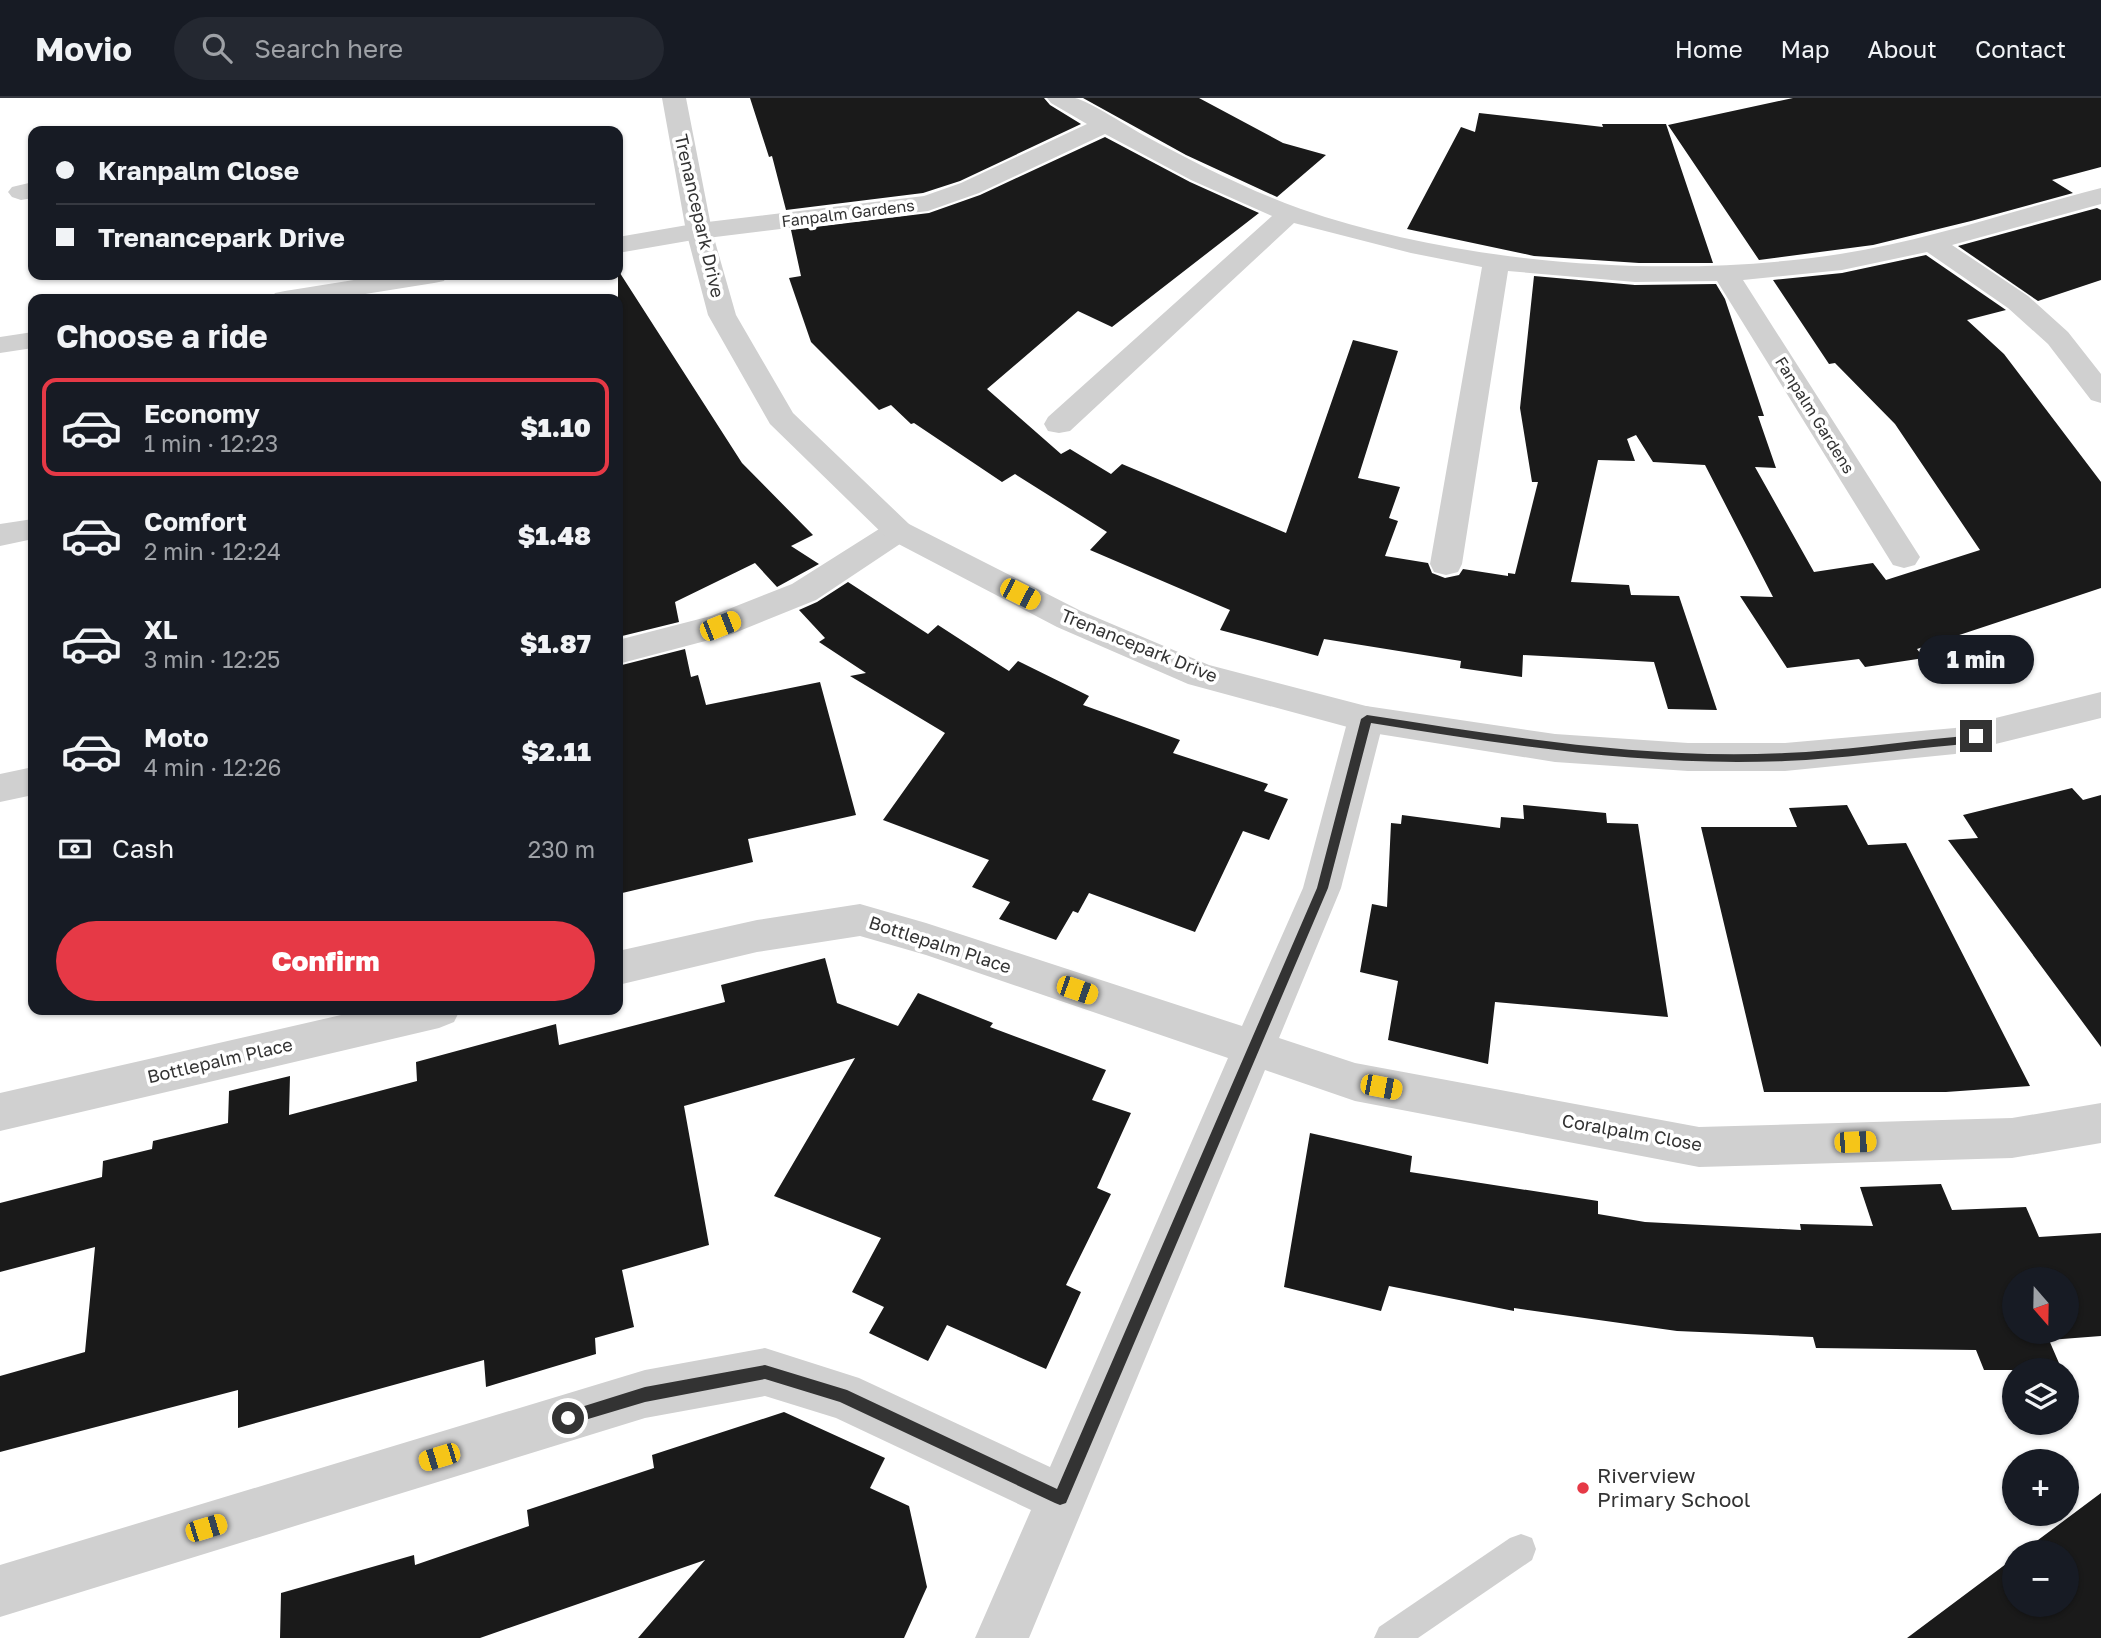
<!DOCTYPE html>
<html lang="en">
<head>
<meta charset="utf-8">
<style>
	body { margin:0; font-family:"Golos Text",sans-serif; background:#242831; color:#f1f3f6; height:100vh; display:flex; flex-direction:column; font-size:26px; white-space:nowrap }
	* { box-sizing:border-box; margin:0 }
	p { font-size:23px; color:#9ea1a6 }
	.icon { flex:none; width:38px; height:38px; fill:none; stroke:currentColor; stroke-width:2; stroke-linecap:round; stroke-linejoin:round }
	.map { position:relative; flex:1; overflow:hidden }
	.details { position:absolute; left:28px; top:196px; width:595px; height:721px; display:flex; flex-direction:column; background:#171b24; border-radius:14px; box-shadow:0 2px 5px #0004 }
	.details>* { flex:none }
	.banner { position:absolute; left:28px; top:28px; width:595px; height:154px; border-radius:14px; box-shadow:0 2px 5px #0004; display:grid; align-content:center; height:154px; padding:0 28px; background:#171b24 }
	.needle { width:46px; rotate:160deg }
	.buttons { position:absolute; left:2002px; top:1169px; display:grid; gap:14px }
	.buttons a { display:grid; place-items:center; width:77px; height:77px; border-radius:50%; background:#171b24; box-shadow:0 2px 5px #0004; font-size:35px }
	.end { position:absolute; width:32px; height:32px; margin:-16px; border:9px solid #333; background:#fff; box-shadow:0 0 0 4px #fff }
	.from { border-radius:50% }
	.bubble { position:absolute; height:49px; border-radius:24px; background:#171b24; box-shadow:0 2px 5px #0004; font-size:23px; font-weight:800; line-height:49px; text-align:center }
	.car { position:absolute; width:21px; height:42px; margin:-21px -10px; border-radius:9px; box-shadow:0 0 5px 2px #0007; background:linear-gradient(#f5c518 24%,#345 0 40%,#f5c518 0 76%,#345 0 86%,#f5c518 0) }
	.banner b { display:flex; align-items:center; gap:24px; height:66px; font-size:26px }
	.banner b+b { border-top:2px solid #363941 }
	.banner i { width:18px; height:18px; background:#f1f3f6 }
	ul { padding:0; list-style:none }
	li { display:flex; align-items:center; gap:21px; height:98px; margin:0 14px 10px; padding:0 14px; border:4px solid transparent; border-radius:14px }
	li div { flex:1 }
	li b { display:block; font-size:26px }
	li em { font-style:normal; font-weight:800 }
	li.selected { border-color:#e63946 }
	li>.icon { width:63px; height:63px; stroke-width:1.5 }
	h2 { padding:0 28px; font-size:32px; line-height:84px }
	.pay { display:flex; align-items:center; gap:18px; height:77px; padding:0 28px; font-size:26px }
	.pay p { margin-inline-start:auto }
	.action { display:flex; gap:14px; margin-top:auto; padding:14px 28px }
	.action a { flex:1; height:80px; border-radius:42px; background:#e63946; color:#fff; font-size:28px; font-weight:800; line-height:80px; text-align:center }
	header { display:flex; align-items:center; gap:42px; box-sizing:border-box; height:98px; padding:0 35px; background:#171b24; border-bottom:2px solid #363941 }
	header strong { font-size:33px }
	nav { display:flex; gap:38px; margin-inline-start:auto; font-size:24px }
	.search { width:490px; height:63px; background:#242831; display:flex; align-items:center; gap:18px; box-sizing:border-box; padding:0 24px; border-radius:38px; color:#9ea1a6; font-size:26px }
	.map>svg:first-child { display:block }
	.building { fill:#1a1a1a; fill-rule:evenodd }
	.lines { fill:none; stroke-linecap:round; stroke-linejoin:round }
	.service { fill:#d0d0d0; fill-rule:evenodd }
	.minor { fill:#d0d0d0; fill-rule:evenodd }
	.tertiary { fill:#d0d0d0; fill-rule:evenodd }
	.route { fill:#333 }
	.poi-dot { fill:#e63946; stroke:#fff; stroke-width:2.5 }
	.labels { text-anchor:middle; stroke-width:7; stroke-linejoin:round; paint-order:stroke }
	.far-street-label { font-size:16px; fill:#333; stroke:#fff }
	.street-label { font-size:18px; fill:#333; stroke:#fff }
	.near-poi-label { font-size:21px; fill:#333; stroke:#fff; text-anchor:start }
</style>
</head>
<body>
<header>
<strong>Movio</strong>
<div class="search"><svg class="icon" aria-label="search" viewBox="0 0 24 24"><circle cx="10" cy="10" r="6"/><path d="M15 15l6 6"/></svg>Search here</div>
<nav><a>Home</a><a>Map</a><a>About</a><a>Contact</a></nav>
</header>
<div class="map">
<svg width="2101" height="1540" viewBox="0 0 2101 1540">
	<rect width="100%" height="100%" fill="#fff"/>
	<g class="building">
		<polygon points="750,0 1044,0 1050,7 1081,26 960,83 923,95 786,112 772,58 769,59"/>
		<polygon points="1083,0 1199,0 1283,45 1326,57 1277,99 1186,57"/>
		<polygon points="1793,0 2101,0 2101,69 2052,82 2073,95 1971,123 1873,147 1759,162 1668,27"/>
		<polygon points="1479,15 1603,29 1602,26 1666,26 1713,165 1639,165 1534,158 1407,131 1461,29 1475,34"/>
		<polygon points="1105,39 1190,84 1259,115 1112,229 1078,213 987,291 1061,356 1070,351 1111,376 1122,366 1286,435 1353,242 1398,253 1358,380 1400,389 1389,420 1398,423 1385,458 1428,465 1432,475 1445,480 1459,477 1463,471 1508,478 1508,475 1515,476 1538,384 1532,384 1520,310 1534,178 1635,187 1716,186 1725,201 1764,318 1758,318 1776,370 1755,369 1814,474 1873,465 1886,482 1980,452 1895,326 1835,265 1829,266 1773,182 1842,175 1926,157 2006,212 1967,222 2004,256 2101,384 2101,490 1917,551 1924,560 1865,569 1859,561 1787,570 1740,498 1773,499 1705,367 1653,364 1636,337 1627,341 1635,363 1598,362 1571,484 1629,487 1631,497 1679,498 1717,612 1668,611 1654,564 1523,557 1522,579 1460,570 1461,563 1324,541 1318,558 1220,532 1230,512 1090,452 1107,434 1015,376 1002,384 914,325 911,326 891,307 879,312 811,244 789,180 801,178 791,132 929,115 980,97"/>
		<polygon points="2097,110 2101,112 2101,182 2038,203 1958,148"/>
		<polygon points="618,172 742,365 813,437 791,448 819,466 777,489 755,465 675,504 679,524 618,539"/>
		<polygon points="848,484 928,536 938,527 1009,573 1018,563 1089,598 1083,607 1180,642 1173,655 1268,686 1264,693 1288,701 1269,742 1243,733 1195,834 1089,795 1078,815 1073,813 1056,842 999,821 1010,804 972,789 989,762 883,722 945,635 850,578 866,575 819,544 825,540 799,512 817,504"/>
		<polygon points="685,551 691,579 698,577 706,607 820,584 856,717 748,741 753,764 618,796 618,568"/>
		<polygon points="2072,690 2083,702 2101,697 2101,949 1948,742 1978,740 1963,717"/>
		<polygon points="1523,707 1606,715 1607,725 1638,726 1668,919 1495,904 1488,966 1388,942 1398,883 1360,874 1372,806 1387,809 1391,725 1401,726 1402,717 1500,730 1501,719 1524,721"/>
		<polygon points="1847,707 1868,747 1906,745 2030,988 1946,994 1764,994 1701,729 1797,729 1789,710"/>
		<polygon points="825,860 837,905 898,928 918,895 993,925 990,929 1106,972 1092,1002 1131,1015 1097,1090 1111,1096 1066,1187 1081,1194 1046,1271 947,1227 928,1263 869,1235 884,1209 852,1194 881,1140 774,1098 855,960 684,1008 709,1147 622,1172 634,1229 595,1240 596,1256 486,1289 484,1262 238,1330 238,1292 0,1354 0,1278 85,1254 95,1149 0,1174 0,1105 102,1079 103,1063 152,1051 153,1043 228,1025 229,993 290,978 289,1017 417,983 416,964 556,926 559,947 725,904 721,887"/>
		<path d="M1310,1035L1412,1058L1410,1074L1598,1103V1116L1645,1124L1801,1132L1800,1126L1873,1128L1860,1089L1941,1086L1952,1112L2026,1109L2039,1139L2101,1135V1238L2049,1242L2062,1272H1984L1976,1252L1816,1250L1813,1239L1677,1233L1514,1210V1213L1389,1188L1381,1213L1284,1189ZM2014,1181H2067V1234H2014Z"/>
		<polygon points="784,1314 885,1360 870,1390 909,1408 927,1489 904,1540 638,1540 705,1462 480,1540 280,1540 281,1495 414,1457 415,1467 529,1428 527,1412 654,1370 652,1357"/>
		<polygon points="2101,1395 2101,1540 1907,1540 2014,1460 2014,1507 2067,1507 2067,1454 2022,1454"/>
	</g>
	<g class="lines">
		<polygon class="service" points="1521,1436 1532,1440 1536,1451 1532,1462 1418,1540 1374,1540 1379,1529 1510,1440"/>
		<g class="minor">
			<path d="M1047,0C1056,0 1066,0 1075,0C1089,3 1132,31 1147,39C1197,66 1248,92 1301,111C1462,167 1673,182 1840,156C1929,142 2014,112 2101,90V106L1952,147L2028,198L2068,234L2101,276V305L2091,302L2048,246L2008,210L1927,154L1842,172L1743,182L1920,459L1915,467L1904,470L1893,467L1717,183L1635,184L1508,173L1462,466L1458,474L1446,477L1434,474L1430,466L1482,169L1411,155L1294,125L1070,333L1059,335L1048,333L1044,326L1048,319L1272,118L1191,82L1105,36L979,95L928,113L699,141L618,155V139L699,125L924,98L961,85L1087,26L1051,5Z"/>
			<polygon points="33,84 33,100 21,102 12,99 8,94 12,89"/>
			<polygon points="385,177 447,177 444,183 434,185 334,201 271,201 275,195 285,193"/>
			<polygon points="33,234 33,250 0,255 0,239"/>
			<polygon points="33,421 33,441 0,448 0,426"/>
			<polygon points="898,422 909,426 914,433 909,440 816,502 732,536 618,566 618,542 711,518 792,486 887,426"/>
			<polygon points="1366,608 1379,612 1384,621 1341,790 1279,940 1355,965 1699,1029 2012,1020 2101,1005 2101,1045 2012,1060 1699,1069 1355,1003 1265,972 1029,1540 975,1540 1031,1412 836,1320 765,1298 645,1320 0,1519 0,1467 645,1272 765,1250 859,1280 1050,1369 1228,960 926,857 860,838 757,854 618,887 618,853 757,822 860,806 926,825 1242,928 1303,790 1348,621 1353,612"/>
			<polygon points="33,669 33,697 0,704 0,676"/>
			<polygon points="363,912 460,912 454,924 439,930 0,1033 0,995"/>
		</g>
		<polygon class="tertiary" points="662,0 686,0 712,133 736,217 793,315 909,426 1081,513 1209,567 1366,608 1555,636 1688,645 1785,645 1955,630 2101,594 2101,620 1955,656 1785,673 1688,673 1555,664 1366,634 1188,586 1057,529 887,440 770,326 708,217 686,133"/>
	</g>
	<path class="route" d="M1367,617C1505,638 1644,662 1785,655C1841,653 1898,644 1955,639L1976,634L1981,638L1980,641L1955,647C1898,652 1841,661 1785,663C1645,669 1508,647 1371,625L1328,790L1066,1405L1060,1407L1055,1405L840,1304L765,1281L645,1304L568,1327L562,1325L560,1320L562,1315L645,1289L765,1267L847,1292L1057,1391L1317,790L1361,621Z"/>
	<circle class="poi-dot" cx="1583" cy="1390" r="7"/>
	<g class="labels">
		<g class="far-street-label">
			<text transform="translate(848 115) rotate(-7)" y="6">Fanpalm Gardens</text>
			<text transform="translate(1815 317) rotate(58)" y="6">Fanpalm Gardens</text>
		</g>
		<g class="street-label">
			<text transform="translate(699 118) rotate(77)" y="6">Trenancepark Drive</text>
			<text transform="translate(1139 548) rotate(22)" y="6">Trenancepark Drive</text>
			<text transform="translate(940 847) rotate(18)" y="6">Bottlepalm Place</text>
			<text transform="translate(220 963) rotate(-13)" y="6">Bottlepalm Place</text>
			<text transform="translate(1632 1035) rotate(10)" y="6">Coralpalm Close</text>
		</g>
		<g class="near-poi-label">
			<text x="1597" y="1385">Riverview<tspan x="1597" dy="24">Primary School</tspan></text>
		</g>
	</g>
</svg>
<div class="buttons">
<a><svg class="needle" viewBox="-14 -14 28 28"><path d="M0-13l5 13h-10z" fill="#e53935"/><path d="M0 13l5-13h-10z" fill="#9ea1a6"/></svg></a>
<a><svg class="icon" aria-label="layers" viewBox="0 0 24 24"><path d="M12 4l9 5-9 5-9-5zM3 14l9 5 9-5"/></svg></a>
<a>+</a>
<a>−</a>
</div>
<i class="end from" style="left:568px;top:1320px"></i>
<i class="end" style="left:1976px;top:638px"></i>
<div class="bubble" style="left:1918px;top:537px;width:116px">1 min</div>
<i class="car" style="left:1020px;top:496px;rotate:117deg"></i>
<i class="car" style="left:720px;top:528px;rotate:68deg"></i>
<i class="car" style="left:1077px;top:892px;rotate:109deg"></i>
<i class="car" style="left:1381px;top:989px;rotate:101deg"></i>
<i class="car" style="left:1855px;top:1044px;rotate:88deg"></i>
<i class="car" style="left:439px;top:1359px;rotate:253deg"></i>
<i class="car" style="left:206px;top:1430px;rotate:73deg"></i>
<div class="banner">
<b><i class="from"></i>Kranpalm Close</b>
<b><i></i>Trenancepark Drive</b>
</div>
<section class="details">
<h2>Choose a ride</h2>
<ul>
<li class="selected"><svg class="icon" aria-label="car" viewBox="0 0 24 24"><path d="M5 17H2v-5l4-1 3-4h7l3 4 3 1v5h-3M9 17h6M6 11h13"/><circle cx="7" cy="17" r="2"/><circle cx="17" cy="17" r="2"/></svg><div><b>Economy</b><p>1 min · 12:23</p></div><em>$1.10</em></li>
<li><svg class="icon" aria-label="car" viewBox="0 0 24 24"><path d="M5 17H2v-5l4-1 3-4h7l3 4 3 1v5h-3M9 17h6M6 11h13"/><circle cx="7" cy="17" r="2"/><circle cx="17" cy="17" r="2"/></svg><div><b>Comfort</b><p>2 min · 12:24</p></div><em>$1.48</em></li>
<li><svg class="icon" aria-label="car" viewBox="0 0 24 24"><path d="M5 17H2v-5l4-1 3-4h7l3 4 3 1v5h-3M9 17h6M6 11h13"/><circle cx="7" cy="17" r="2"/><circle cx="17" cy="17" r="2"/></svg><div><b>XL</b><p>3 min · 12:25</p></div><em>$1.87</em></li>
<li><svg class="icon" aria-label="car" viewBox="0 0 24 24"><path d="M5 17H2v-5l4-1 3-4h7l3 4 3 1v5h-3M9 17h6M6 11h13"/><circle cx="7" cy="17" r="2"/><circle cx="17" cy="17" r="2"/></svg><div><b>Moto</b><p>4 min · 12:26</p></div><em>$2.11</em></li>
</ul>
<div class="pay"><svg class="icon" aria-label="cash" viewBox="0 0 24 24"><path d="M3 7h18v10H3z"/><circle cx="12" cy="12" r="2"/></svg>Cash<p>230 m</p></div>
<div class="action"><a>Confirm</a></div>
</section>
</div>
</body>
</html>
